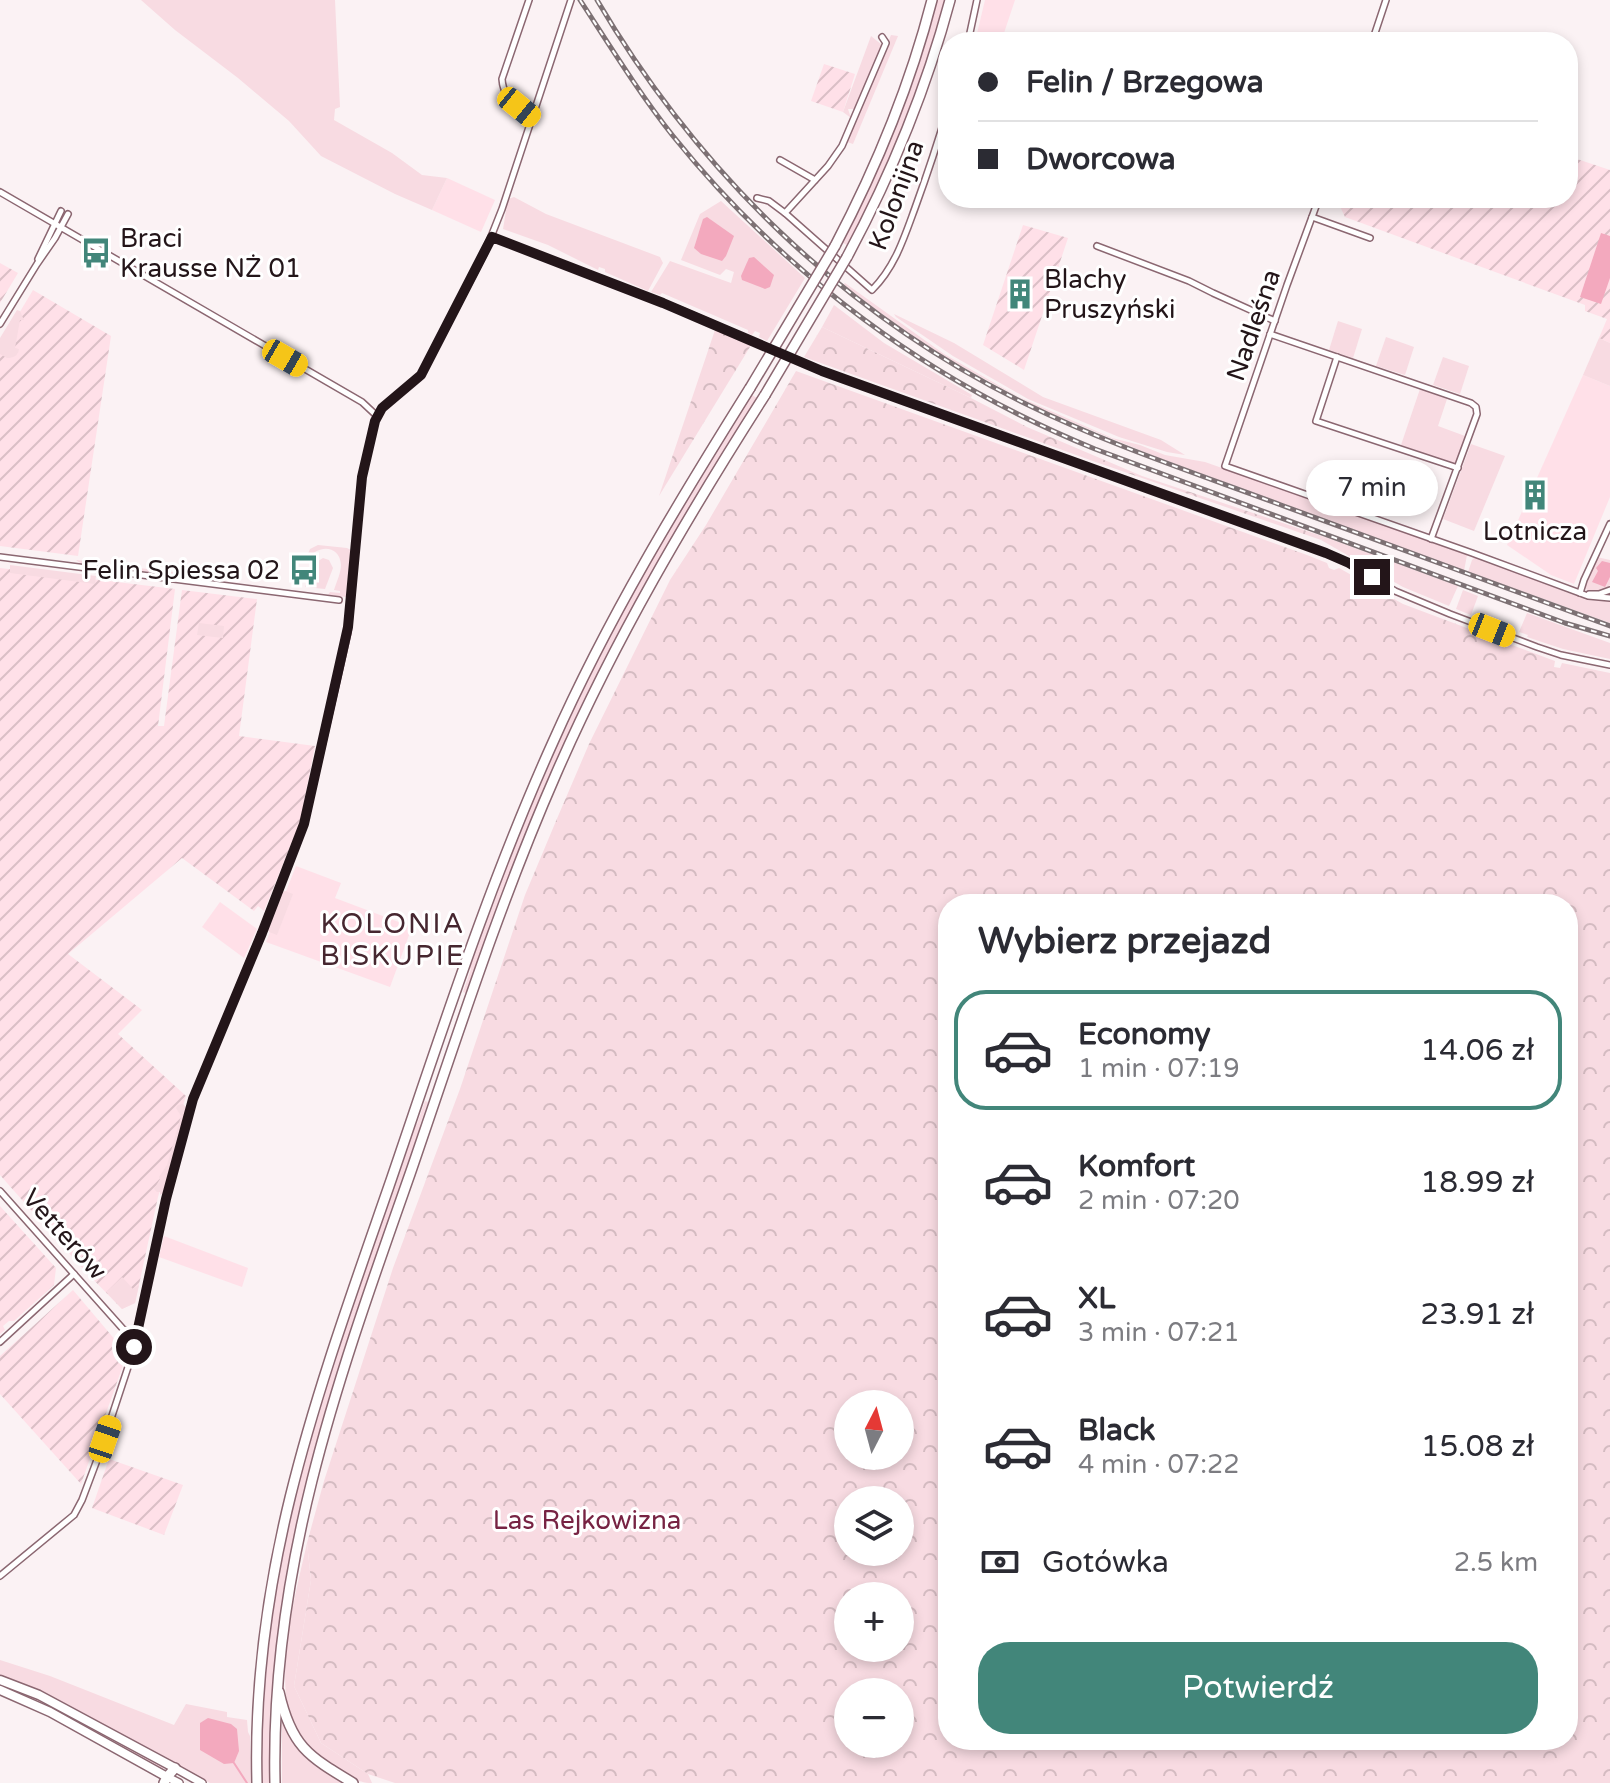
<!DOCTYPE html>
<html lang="pl">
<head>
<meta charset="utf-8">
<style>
	body { margin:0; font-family:"Varela Round",sans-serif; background:#f7f7f7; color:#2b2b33; height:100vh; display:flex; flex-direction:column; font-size:30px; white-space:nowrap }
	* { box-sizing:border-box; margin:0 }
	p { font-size:26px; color:#7c7c81 }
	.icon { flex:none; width:44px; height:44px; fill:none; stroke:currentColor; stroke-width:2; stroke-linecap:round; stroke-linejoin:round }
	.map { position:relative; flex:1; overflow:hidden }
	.drawer { position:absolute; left:938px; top:894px; width:640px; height:856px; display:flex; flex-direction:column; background:#fff; border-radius:32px; box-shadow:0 4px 12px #0003 }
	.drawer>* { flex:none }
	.banner { position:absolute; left:938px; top:32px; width:640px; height:176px; border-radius:32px; box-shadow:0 4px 12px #0003; display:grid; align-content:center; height:176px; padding:0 40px; background:#fff }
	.needle { width:52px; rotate:6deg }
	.buttons { position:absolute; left:834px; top:1390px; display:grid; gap:16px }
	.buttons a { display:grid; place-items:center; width:80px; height:80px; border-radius:50%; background:#fff; box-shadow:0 4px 12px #0003; font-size:40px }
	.end { position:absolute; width:36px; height:36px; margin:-18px; border:10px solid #231519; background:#fff; box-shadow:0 0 0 4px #fff }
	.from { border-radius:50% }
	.bubble { position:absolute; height:56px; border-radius:28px; background:#fff; box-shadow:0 4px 12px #0003; font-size:26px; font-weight:600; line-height:56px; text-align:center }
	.car { position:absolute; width:24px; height:48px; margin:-24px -12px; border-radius:10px; box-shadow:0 0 6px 2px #0007; background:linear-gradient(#f5c518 24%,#345 0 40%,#f5c518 0 76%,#345 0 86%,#f5c518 0) }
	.banner b { display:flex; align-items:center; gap:28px; height:76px; font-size:30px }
	.banner b+b { border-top:2px solid #e1e1e2 }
	.banner i { width:20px; height:20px; background:#2b2b33 }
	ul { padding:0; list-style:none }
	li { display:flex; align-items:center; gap:24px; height:120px; margin:0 16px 12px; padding:0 24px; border:4px solid transparent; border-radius:32px }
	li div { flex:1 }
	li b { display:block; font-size:30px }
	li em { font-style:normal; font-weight:600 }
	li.active { border-color:#42867a }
	li>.icon { width:72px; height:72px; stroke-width:1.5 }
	h2 { padding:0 40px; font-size:36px; line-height:96px }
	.pay { display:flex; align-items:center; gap:20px; height:88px; padding:0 40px; font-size:30px }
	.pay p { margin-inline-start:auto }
	.button { display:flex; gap:16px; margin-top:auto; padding:16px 40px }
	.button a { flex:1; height:92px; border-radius:32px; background:#42867a; color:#fff; font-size:32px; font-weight:600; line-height:92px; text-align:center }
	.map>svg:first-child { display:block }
	.built { fill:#ffe0e8 }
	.industrial { fill:url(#industrial-furrows) }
	.green { fill:#f8dbe2 }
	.forest { fill:url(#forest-crowns); fill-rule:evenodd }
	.water { fill:#f3a9be }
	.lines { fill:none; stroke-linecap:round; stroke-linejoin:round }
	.stream { stroke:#f3a9be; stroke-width:2 }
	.street-casing { stroke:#8b6771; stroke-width:8 }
	.secondary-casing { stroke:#8b6771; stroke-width:10 }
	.primary-casing { stroke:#8b6771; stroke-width:11 }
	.highway-casing { stroke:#8b6771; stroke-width:12 }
	.street { stroke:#fff; stroke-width:5 }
	.secondary { stroke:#fff; stroke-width:7 }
	.primary { stroke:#fff; stroke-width:8 }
	.highway { stroke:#fff; stroke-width:9 }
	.rail-casing { stroke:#7d7174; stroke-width:5 }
	.rail { stroke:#fff; stroke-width:2; stroke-dasharray:6; stroke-linecap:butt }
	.highway-bridge-casing { stroke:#8b6771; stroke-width:12; stroke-linecap:butt }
	.highway-bridge { stroke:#fff; stroke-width:9 }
	.route { stroke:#231519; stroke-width:10 }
	.labels { text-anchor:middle; stroke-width:6; stroke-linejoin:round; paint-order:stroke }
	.street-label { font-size:26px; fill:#231519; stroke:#fff }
	.poi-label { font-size:26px; fill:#231519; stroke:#fff; text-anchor:start }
	.park-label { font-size:26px; fill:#772343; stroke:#fff }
	.neighbourhood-label { font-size:28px; letter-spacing:2px; fill:#462730; stroke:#fff }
</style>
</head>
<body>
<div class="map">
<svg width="1610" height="1783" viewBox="0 0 1610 1783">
	<defs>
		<pattern id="industrial-furrows" width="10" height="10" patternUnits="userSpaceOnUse" patternTransform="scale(2)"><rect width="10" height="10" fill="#ffe0e8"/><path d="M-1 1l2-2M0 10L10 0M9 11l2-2" fill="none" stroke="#dabfc6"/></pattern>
		<pattern id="forest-crowns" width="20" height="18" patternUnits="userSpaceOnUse" patternTransform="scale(2)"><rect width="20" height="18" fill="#f8dbe2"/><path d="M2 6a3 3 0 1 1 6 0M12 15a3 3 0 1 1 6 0" fill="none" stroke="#d4bbc1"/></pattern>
	</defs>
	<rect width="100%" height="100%" fill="#fbf2f4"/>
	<g class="built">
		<polygon points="985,0 1015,0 1001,42 975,42"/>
		<polygon points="447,178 495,200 481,232 432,210"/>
		<polygon points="1583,375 1610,386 1610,497 1574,584 1551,575 1507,545"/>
		<polygon points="296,866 341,883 335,898 412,927 390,987 266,942"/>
		<polygon points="220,902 257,929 244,958 202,927"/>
		<polygon points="164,1236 248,1268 242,1287 159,1257"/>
	</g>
	<g class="industrial">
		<polygon points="824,64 855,74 843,112 811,101"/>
		<polygon points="1568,156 1610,170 1610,343 1599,338 1607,319 1585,311 1585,305 1345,217 1337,200 1338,198 1568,198"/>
		<polygon points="1023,225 1068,238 1024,370 983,345"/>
		<polygon points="0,263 18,273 0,303"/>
		<polygon points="33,290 111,336 78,556 0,546 0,345"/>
		<polygon points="0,568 175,589 158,726 164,726 182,590 257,599 239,736 315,746 300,822 264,911 258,906 254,911 182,858 68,954 142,1010 118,1034 186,1096 181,1112 183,1116 158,1197 135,1303 122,1309 83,1269 0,1175"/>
		<polygon points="0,1206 56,1268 54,1285 14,1321 9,1321 3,1326 5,1330 0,1334"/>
		<polygon points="73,1290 127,1354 81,1484 0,1394 0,1356"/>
		<polygon points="109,1459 183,1485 164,1535 92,1508"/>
	</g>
	<g class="green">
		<polygon points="141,0 335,0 340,107 335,109 334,120 392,153 422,175 447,178 432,210 395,194 321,156 289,121 238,78 175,30"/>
		<polygon points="935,0 946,0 920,87 881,181 847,245 841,242"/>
		<polygon points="891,35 898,36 853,144 847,142"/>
		<polygon points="871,36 882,45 855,109 848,109 851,118 843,112"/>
		<polygon points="514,197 546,214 660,257 663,263 648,291 605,272 605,269 599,267 598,270 548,245 503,229 508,199"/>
		<polygon points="721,201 805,278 767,341 759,337 760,333 755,331 752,335 748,333 748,330 662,293 660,295 651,292 670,261 731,283 734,272 726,269 720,275 681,260 700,214"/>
		<polygon points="845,283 944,354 1019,397 1112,438 1140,445 1165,455 1205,462 1467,555 1464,571 1159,458 1047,412 947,359 915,339 843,285"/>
		<polygon points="834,305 884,343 972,395 971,398 822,327"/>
		<path d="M17,310L20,311L24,320H20L15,348L19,349C18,356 13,358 7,358L0,354V338Z"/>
		<polygon points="894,314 954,343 1043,397 1161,440 1185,455 1167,452 1119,437 1028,399 953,356 896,317"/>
		<polygon points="1338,321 1362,329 1353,358 1329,350"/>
		<polygon points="1386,337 1414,347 1405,375 1376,366"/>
		<polygon points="1599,338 1610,343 1610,386 1583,375"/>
		<polygon points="1443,357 1469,366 1460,394 1433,385"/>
		<polygon points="1420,389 1447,399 1438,426 1465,436 1455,464 1401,445"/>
		<path d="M750,394L757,398L692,504L615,643L477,970H474L466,993L463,992L471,969L468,968C518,827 576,691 649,561C680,504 717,450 750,394Z"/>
		<polygon points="1471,444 1505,456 1474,531 1443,519"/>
		<polygon points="1325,537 1458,586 1449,606 1403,587 1321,540"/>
		<path d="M318,545L347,548L351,550L346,597L328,595L330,592L340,593V591L334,590C336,583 341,573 341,565C340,545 318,544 308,559L306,558L310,549Z"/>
		<polygon points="1475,557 1587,600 1610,601 1610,623 1468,572 1472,560"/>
		<polygon points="1597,557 1610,560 1610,585 1605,590 1590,592 1586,589 1586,584"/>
		<polygon points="323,558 329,560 333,568 325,589 305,587 315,563"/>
		<polygon points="76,560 179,573 177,576 80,563"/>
		<polygon points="10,565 96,576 95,584 10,573"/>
		<polygon points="1463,590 1478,596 1471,615 1456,609"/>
		<polygon points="1527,613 1610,643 1610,659 1563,649 1527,637 1528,635 1519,632"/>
		<polygon points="199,623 224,626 223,638 197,635"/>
		<polygon points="285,891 293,894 277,935 269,932 267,928 281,893"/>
		<path d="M425,1101L428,1102L420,1125L422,1126C369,1282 308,1438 282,1602C273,1662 272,1722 272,1783H262C260,1706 266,1629 281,1553C296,1473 322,1395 348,1318C370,1255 391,1191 413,1128L415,1124H417Z"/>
		<polygon points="183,1104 187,1108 166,1192 160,1195 160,1192 157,1192 154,1189 160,1179 159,1177 167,1165 181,1116 176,1108 178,1105"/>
		<polygon points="122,1277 133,1289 139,1285 135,1303 122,1309 106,1292"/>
		<path d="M307,1543L311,1580L294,1686L321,1743L368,1774L372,1783C355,1783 347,1774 333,1766C320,1757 305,1746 297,1732C270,1688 296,1592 307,1543Z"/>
		<polygon points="0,1660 50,1676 174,1725 186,1704 227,1712 227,1717 247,1720 248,1732 250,1736 251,1783 210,1783 52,1697 0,1677"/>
		<polygon points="0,1686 50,1705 163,1765 164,1768 161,1769"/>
		<polygon points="282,1719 291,1738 347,1783 282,1783"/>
	</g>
	<g class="forest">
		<polygon points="716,327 753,342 659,496"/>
		<polygon points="822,327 971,398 1027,427 1142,476 1325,537 1321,540 1090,460 804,357"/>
		<path d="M796,371L1307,555L1327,563L1329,568L1334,570L1339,568L1403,604L1555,661L1554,667L1560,668L1562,663L1610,673V1783H395L368,1774L321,1743L294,1686L311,1580L307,1543L324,1481L393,1268L460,1089L525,895L556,821L589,744L670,580L706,525ZM1568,904V1740H948V904ZM900,1404V1456H848V1404ZM900,1500V1552H848V1500ZM900,1596V1648H848V1596ZM900,1692V1744H848V1692Z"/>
	</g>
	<g class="water">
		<polygon points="707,217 734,236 726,256 722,261 701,254 694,248 703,219"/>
		<polygon points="1601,233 1610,236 1610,278 1601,304 1580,297"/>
		<polygon points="754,257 774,275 770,287 765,289 742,280 741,276 749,258"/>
		<polygon points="1602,561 1610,563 1610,577 1605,587 1592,582 1598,571 1596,568"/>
		<polygon points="208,1718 231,1724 237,1729 239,1751 234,1763 224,1764 200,1750 200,1723"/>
	</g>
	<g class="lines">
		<polyline class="stream" points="234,1763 247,1783"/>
		<g class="street-casing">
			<g id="street">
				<path d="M529,0L502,79C503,99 518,107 532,118"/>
				<path d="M882,37L886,43L842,146L828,166L785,213L872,290C895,267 904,238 915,208C927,175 938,142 948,108"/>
				<polyline points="968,42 977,0"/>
				<polyline points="1372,42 1386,0"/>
				<polyline points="780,160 815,180"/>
				<polyline points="0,192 362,402 377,416"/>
				<polyline points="757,198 769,201 785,213"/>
				<polyline points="1319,198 1287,285 1225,466 1472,553 1588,596 1610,598"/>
				<polyline points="1312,217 1370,238"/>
				<polyline points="492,237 678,309 822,371 1326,553 1349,563 1395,591 1450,614 1537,647 1561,655 1610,665"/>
				<polyline points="1097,246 1189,281 1213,293 1275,321"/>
				<polyline points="38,259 61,211"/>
				<polyline points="0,324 37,264 55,238 68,214"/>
				<polyline points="1270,334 1471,403 1476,407 1477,414 1431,539"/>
				<polyline points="1337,357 1316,421 1458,468"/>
				<polyline points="0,557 339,600"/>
				<polyline points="1580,593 1584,580 1610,524"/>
				<polyline points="1589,594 1599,594 1610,590"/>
				<polyline points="0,1191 123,1329 136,1336"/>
				<polyline points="0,1342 74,1274"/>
				<polyline points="0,1576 74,1515 82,1500 100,1452 131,1358 166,1199 193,1099 264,927 304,824 348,632 362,477 375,421 382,408 421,375 485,252 502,209 571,0"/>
			</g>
		</g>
		<g class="secondary-casing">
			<g id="secondary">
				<polyline points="175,1768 202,1783"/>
				<polyline points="167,1777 179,1783"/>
			</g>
		</g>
		<g class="primary-casing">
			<g id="primary">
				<polyline points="0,1680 39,1695 175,1768"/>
				<polyline points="0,1690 50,1712 167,1777"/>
			</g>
		</g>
		<g class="highway-casing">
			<g id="highway">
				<path d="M835,246C876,168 910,86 932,0"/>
				<path d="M847,257C891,175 926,90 950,0"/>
				<path d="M279,1692C291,1746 308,1756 353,1783"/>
				<polyline points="164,1783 167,1777 175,1768"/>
				<path d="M257,1783C251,1568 320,1385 389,1186C440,1037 488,886 553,742C608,618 678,503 750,388"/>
				<path d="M275,1783C270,1565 339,1376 410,1174C456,1040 499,904 556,774C614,641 687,517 765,395"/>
			</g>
		</g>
		<use href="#street" class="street"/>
		<use href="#secondary" class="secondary"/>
		<use href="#primary" class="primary"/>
		<use href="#highway" class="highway"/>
		<g class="rail-casing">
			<g id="rail">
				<path d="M580,0C610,46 639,93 673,136C785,275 930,382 1095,449L1565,623L1610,636"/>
				<path d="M597,0C698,172 844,314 1024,403C1107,444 1195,473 1281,505C1391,545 1500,586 1610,626"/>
			</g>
		</g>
		<use href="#rail" class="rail"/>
		<g class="highway-bridge-casing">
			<g id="highway-bridge">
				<polyline points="750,388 835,246"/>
				<polyline points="765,395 847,257"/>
			</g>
		</g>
		<use href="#highway-bridge" class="highway-bridge"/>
	</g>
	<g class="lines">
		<polyline class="route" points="134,1347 166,1199 193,1099 262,933 304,824 348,627 362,477 375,421 382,408 421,375 492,237 663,303 822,371 1326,553 1349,563 1372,577"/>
	</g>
	<defs>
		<g id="bus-bare" transform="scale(2.4)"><path d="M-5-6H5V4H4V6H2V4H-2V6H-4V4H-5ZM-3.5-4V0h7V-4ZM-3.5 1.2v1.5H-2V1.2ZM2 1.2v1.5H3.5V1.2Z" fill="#42867a" stroke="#fff" stroke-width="2.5" paint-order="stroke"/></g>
		<g id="building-bare" transform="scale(2.4)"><path d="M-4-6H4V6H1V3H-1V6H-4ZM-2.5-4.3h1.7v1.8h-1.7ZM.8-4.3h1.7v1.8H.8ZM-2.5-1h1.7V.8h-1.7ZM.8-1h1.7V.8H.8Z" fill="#42867a" stroke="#fff" stroke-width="2.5" paint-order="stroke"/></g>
	</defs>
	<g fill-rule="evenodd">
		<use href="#bus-bare" x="96" y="253"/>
		<use href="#building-bare" x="1020" y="294"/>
		<use href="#building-bare" x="1535" y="495"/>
		<use href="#bus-bare" x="304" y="570"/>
	</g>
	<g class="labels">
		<g class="street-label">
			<text transform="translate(896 195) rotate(-70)" y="9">Kolonijna</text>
			<text transform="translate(1253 325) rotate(-71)" y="9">Nadleśna</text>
			<text transform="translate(65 1234) rotate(48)" y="9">Vetterów</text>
		</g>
		<g class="poi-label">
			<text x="120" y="247">Braci<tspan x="120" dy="30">Krausse NŻ 01</tspan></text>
			<text x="1044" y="288">Blachy<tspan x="1044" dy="30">Pruszyński</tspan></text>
			<text x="1535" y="540" text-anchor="middle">Lotnicza</text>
			<text x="280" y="579" text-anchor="end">Felin Spiessa 02</text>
		</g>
		<g class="park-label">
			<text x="587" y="1529">Las Rejkowizna</text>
		</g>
		<g class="neighbourhood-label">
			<text x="393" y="933">KOLONIA<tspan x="393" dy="32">BISKUPIE</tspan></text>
		</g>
	</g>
</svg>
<div class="buttons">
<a><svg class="needle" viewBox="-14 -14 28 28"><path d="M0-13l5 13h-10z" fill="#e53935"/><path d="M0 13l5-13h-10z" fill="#7c7c81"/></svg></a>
<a><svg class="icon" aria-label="layers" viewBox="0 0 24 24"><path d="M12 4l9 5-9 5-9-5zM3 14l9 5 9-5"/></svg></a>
<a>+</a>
<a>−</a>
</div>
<i class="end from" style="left:134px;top:1347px"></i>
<i class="end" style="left:1372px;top:577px"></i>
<div class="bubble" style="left:1306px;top:460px;width:132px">7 min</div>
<i class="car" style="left:519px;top:107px;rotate:129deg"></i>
<i class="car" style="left:285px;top:358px;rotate:120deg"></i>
<i class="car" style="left:1492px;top:630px;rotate:112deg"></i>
<i class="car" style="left:105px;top:1439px;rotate:19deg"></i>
<div class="banner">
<b><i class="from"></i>Felin / Brzegowa</b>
<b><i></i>Dworcowa</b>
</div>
<section class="drawer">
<h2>Wybierz przejazd</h2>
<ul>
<li class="active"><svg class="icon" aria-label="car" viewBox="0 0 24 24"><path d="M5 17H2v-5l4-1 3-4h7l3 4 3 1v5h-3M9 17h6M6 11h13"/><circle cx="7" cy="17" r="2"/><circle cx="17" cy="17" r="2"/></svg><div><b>Economy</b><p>1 min · 07:19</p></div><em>14.06 zł</em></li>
<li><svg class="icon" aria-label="car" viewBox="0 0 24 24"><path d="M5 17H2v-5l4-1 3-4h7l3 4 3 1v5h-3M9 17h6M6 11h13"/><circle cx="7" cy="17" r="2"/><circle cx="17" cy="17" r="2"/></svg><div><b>Komfort</b><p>2 min · 07:20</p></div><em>18.99 zł</em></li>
<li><svg class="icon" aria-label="car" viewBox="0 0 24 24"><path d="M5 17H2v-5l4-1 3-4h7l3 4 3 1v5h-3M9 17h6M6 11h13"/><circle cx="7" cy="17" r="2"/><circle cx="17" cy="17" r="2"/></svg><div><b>XL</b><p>3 min · 07:21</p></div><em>23.91 zł</em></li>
<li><svg class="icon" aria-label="car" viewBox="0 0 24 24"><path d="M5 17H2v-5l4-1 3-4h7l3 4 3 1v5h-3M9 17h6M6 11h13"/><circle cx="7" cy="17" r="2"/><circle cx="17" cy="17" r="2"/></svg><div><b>Black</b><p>4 min · 07:22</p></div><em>15.08 zł</em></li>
</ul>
<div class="pay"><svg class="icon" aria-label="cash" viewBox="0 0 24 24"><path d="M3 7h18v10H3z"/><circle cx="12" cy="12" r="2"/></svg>Gotówka<p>2.5 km</p></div>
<div class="button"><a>Potwierdź</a></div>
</section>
</div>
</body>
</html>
